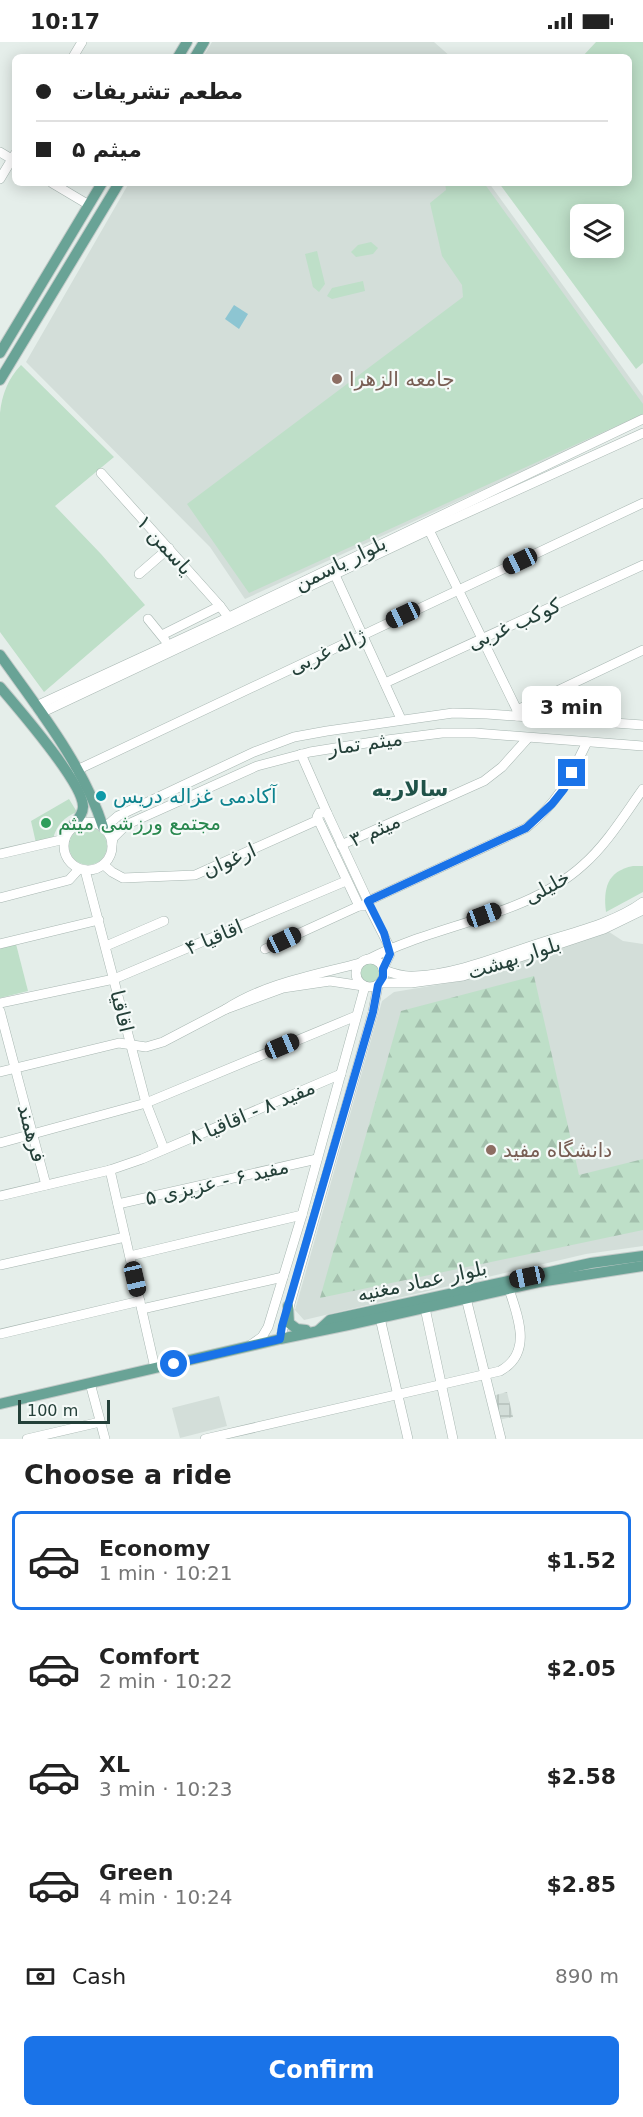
<!DOCTYPE html>
<html lang="en">
<head>
<meta charset="utf-8">
<style>
	body { margin:0; font-family:"DejaVu Sans",Cairo,sans-serif; background:#f6f6f6; color:#222; height:100vh; display:flex; flex-direction:column; font-size:22px; white-space:nowrap }
	* { box-sizing:border-box; margin:0 }
	p { font-size:20px; color:#767676 }
	.icon { flex:none; width:33px; height:33px; fill:none; stroke:currentColor; stroke-width:2; stroke-linecap:round; stroke-linejoin:round }
	.map { position:relative; height:1397px; overflow:hidden }
	.details { display:flex; flex-direction:column; background:#fff; flex:1 }
	.details>* { flex:none }
	.top-card { position:absolute; left:12px; top:12px; width:620px; height:132px; border-radius:9px; box-shadow:0 3px 15px #0003; display:grid; align-content:center; height:132px; padding:0 24px; background:#fff }
	.tools { position:absolute; left:570px; top:162px; display:grid; gap:12px }
	.tools a { display:grid; place-items:center; width:54px; height:54px; border-radius:9px; background:#fff; box-shadow:0 3px 15px #0003; font-size:30px }
	.scale { position:absolute; left:18px; bottom:15px; width:92px; box-sizing:border-box; padding-left:6px; border:3px solid #244039; border-top:0; font-size:16px; line-height:21px; white-space:nowrap; color:#244039; -webkit-text-stroke:4px #f5faf8; paint-order:stroke }
	.end { position:absolute; width:27px; height:27px; margin:-14px; border:8px solid #1a73e8; background:#fff; box-shadow:0 0 0 3px #fff }
	.from { border-radius:50% }
	.bubble { position:absolute; height:42px; border-radius:9px; background:#fff; box-shadow:0 3px 15px #0003; font-size:20px; font-weight:700; line-height:42px; text-align:center }
	.car { position:absolute; width:18px; height:36px; margin:-18px -9px; border-radius:8px; box-shadow:0 0 4px 2px #0007; background:linear-gradient(#222 24%,#8ab4d8 0 40%,#222 0 76%,#8ab4d8 0 86%,#222 0) }
	.top-card b { display:flex; align-items:center; gap:21px; height:57px; font-size:22px }
	.top-card b+b { border-top:2px solid #e0e0e0 }
	.top-card i { width:15px; height:15px; background:#222 }
	ul { padding:0; list-style:none }
	li { display:flex; align-items:center; gap:18px; height:99px; margin:0 12px 9px; padding:0 12px; border:3px solid transparent; border-radius:9px }
	li div { flex:1 }
	li b { display:block; font-size:22px }
	li em { font-style:normal; font-weight:700 }
	li.on { border-color:#1a73e8 }
	li>.icon { width:54px; height:54px; stroke-width:1.5 }
	h2 { padding:0 24px; font-size:27px; line-height:72px }
	.pay { display:flex; align-items:center; gap:15px; height:66px; padding:0 24px; font-size:22px }
	.pay p { margin-inline-start:auto }
	.cta { display:flex; gap:12px; margin-top:auto; padding:12px 24px }
	.cta a { flex:1; height:69px; border-radius:9px; background:#1a73e8; color:#fff; font-size:24px; font-weight:700; line-height:69px; text-align:center }
	.status { display:flex; justify-content:space-between; align-items:center; height:42px; padding:0 30px; background:#fff; direction:ltr }
	.status svg { height:16px; fill:currentColor }
	.map>svg:first-child { display:block }
	.built { fill:#d3ded9 }
	.industrial { fill:url(#industrial-grid) }
	.green { fill:#bedfc8; fill-rule:evenodd }
	.forest { fill:url(#forest-firs) }
	.water { fill:#8dc5d2 }
	.lines { fill:none; stroke-linecap:round; stroke-linejoin:round }
	.minor-casing { stroke:#a7b6b1; stroke-width:10 }
	.major-casing { stroke:#c2cac8; stroke-width:12 }
	.minor { stroke:#fff; stroke-width:9 }
	.major { stroke:#69a396; stroke-width:10 }
	.route { stroke:#1a73e8; stroke-width:8 }
	.education-dot { fill:#8d6e63; stroke:#f5faf8; stroke-width:2 }
	.culture-dot { fill:#0f9aa8; stroke:#f5faf8; stroke-width:2 }
	.leisure-dot { fill:#2e9e5b; stroke:#f5faf8; stroke-width:2 }
	.labels { text-anchor:middle; stroke-width:4.5; stroke-linejoin:round; paint-order:stroke }
	.education-label { font-size:20px; fill:#785e54; stroke:#f5faf8; text-anchor:start }
	.street-label { font-size:20px; fill:#244039; stroke:#f5faf8 }
	.culture-label { font-size:20px; fill:#0d838f; stroke:#f5faf8; text-anchor:start }
	.leisure-label { font-size:20px; fill:#27864d; stroke:#f5faf8; text-anchor:start }
	.neighbourhood-label { font-size:21px; font-weight:bold; fill:#1f5248; stroke:#f5faf8 }
</style>
</head>
<body>
<div class="status"><b>10:17</b><svg viewBox="0 0 49 12"><path d="M0 12V9h3v3zM5 12V6h3v6zM10 12V3h3v9zM15 12V0h3v12zM26 1h20v11H26zM47 4h2v5h-2z"/></svg></div>
<div class="map">
<svg width="643" height="1397" viewBox="0 0 643 1397">
	<defs>
		<pattern id="industrial-grid" width="8" height="8" patternUnits="userSpaceOnUse" patternTransform="scale(1.5)"><rect width="8" height="8" fill="#d3ded9"/><path d="M0 4h8M4 0v8" fill="none" stroke="#b5c0bb"/></pattern>
		<pattern id="forest-firs" width="22" height="20" patternUnits="userSpaceOnUse" patternTransform="scale(1.5)"><rect width="22" height="20" fill="#bedfc8"/><path d="M5 1l3.5 6h-7zM16 11l3.5 6h-7z" fill="#a3c0ad"/></pattern>
	</defs>
	<rect width="100%" height="100%" fill="#e5eeea"/>
	<g class="built">
		<polygon points="212,0 434,0 451,15 203,15"/>
		<polygon points="129,141 489,141 643,354 643,374 245,557 210,505 26,320"/>
		<polygon points="606,888 623,899 643,902 643,1204 586,1212 304,1278 295,1268 382,959 394,950 461,939"/>
		<polygon points="219,1354 227,1384 180,1396 172,1366"/>
	</g>
	<polygon class="industrial" points="507,1350 513,1375 498,1378 492,1354"/>
	<g class="green">
		<path d="M596,0H643V321L636,327L499,141H628V15H582ZM614,172V206H580V172Z"/>
		<polygon points="445,141 484,141 643,362 643,372 249,551 187,462 463,255 462,243 442,214 430,161 446,148"/>
		<polygon points="371,200 378,206 373,212 356,215 351,210 358,203"/>
		<polygon points="317,209 325,242 319,250 313,245 305,212"/>
		<polygon points="363,239 365,249 332,257 327,254 332,246"/>
		<path d="M21,323L114,415L55,464L101,512L145,563L44,650L0,590V371C2,352 8,337 21,323Z"/>
		<path d="M69,757L77,770C64,775 56,784 53,797L36,801L31,779Z"/>
		<circle cx="88" cy="804" r="19"/>
		<path d="M633,824H643V850L606,870C603,847 607,829 633,824Z"/>
		<polygon points="16,902 28,949 0,956 0,906"/>
		<circle cx="370" cy="931" r="10"/>
	</g>
	<polygon class="forest" points="534,934 579,1133 643,1117 643,1188 320,1256 401,969"/>
	<polygon class="water" points="234,263 248,272 239,287 225,277"/>
	<g class="lines">
		<g class="minor-casing">
			<g id="minor">
				<polyline points="73,15 82,0"/>
				<polyline points="0,110 15,119"/>
				<polyline points="0,137 15,112"/>
				<polyline points="52,141 89,163"/>
				<polyline points="101,431 220,564 232,580"/>
				<polyline points="429,488 517,668 517,674"/>
				<polyline points="139,532 169,506"/>
				<polyline points="335,533 401,677"/>
				<polyline points="148,577 165,598"/>
				<polyline points="162,593 220,564"/>
				<polyline points="385,641 643,523"/>
				<polyline points="36,664 229,575 643,377"/>
				<polyline points="517,668 643,608"/>
				<polyline points="41,671 429,488 643,391"/>
				<polyline points="301,712 327,771"/>
				<polyline points="77,728 643,461"/>
				<circle cx="88" cy="804" r="24"/>
				<polyline points="104,786 118,774 254,710 294,695 327,689 453,671 487,672 643,683"/>
				<polyline points="112,802 113,796 126,783 257,724 310,710 379,699 442,691 475,691 643,704"/>
				<polyline points="341,803 484,739 502,725 528,696"/>
				<polyline points="0,812 65,797"/>
				<polyline points="104,823 112,830 123,836 195,833 318,778"/>
				<polyline points="85,828 146,1061 164,1107"/>
				<polyline points="0,856 69,838 79,827"/>
				<path d="M368,859L327,771H319L317,775L359,864H363L368,859L526,786C559,760 569,737 587,700"/>
				<polyline points="367,861 390,906 390,912 383,927"/>
				<polyline points="0,902 99,878"/>
				<polyline points="106,904 164,879"/>
				<polyline points="265,907 359,864"/>
				<path d="M369,917C436,882 526,875 583,823C607,802 625,772 643,747"/>
				<circle cx="370" cy="931" r="14"/>
				<path d="M360,921C315,933 266,941 226,967L283,946L330,939L363,944"/>
				<path d="M384,928C394,932 404,935 415,934C458,932 499,914 540,901C574,890 614,881 643,860"/>
				<polyline points="380,941 411,941 463,934 604,887 643,868"/>
				<polyline points="0,961 114,937 346,839"/>
				<polyline points="0,969 46,1143"/>
				<polyline points="0,1030 119,1001 146,1005 163,1000 226,967"/>
				<polyline points="0,1101 146,1061 356,974"/>
				<polyline points="110,1128 155,1326"/>
				<polyline points="0,1154 110,1128 142,1117 341,1032"/>
				<polyline points="118,1162 317,1117"/>
				<polyline points="130,1214 302,1173"/>
				<polyline points="0,1223 125,1195"/>
				<polyline points="466,1256 501,1397"/>
				<polyline points="425,1266 453,1397"/>
				<polyline points="142,1267 283,1235"/>
				<polyline points="380,1276 408,1397"/>
				<polyline points="0,1292 140,1259"/>
				<polyline points="280,1297 373,970 378,943"/>
				<polyline points="252,1302 262,1295 268,1285 302,1173 365,944"/>
				<polyline points="90,1341 105,1397"/>
				<polyline points="27,1397 100,1380"/>
				<path d="M205,1397L500,1329C533,1311 518,1275 509,1247"/>
			</g>
		</g>
		<g class="major-casing">
			<g id="major">
				<polyline points="178,15 187,0"/>
				<polyline points="195,15 204,0"/>
				<polyline points="0,311 102,141"/>
				<polyline points="0,338 119,141"/>
				<path d="M0,613C37,665 84,724 103,785"/>
				<path d="M0,645C17,665 84,742 83,765C83,773 76,779 72,785"/>
				<polyline points="288,1264 289,1281 297,1287 306,1288"/>
				<polyline points="319,1288 330,1278 591,1221 643,1214"/>
				<polyline points="0,1362 280,1297 348,1283 539,1240 643,1224"/>
			</g>
		</g>
		<use href="#minor" class="minor"/>
		<use href="#major" class="major"/>
	</g>
	<g class="lines">
		<polyline class="route" points="174,1322 280,1297 282,1284 373,970 378,943 383,935 383,927 390,912 384,891 368,859 526,786 552,762 564,747 572,731"/>
	</g>
	<g class="education-dot">
		<circle cx="337" cy="337" r="6"/>
		<circle cx="491" cy="1108" r="6"/>
	</g>
	<circle class="culture-dot" cx="101" cy="754" r="6"/>
	<circle class="leisure-dot" cx="46" cy="781" r="6"/>
	<g class="labels">
		<g class="education-label">
			<text x="349" y="344">جامعه الزهرا</text>
			<text x="503" y="1115">دانشگاه مفید</text>
		</g>
		<g class="street-label">
			<text transform="translate(165 503) rotate(48)" y="7">یاسمن ۱</text>
			<text transform="translate(340 521) rotate(-26)" y="7">بلوار یاسمن</text>
			<text transform="translate(514 582) rotate(-24)" y="7">کوکب غربی</text>
			<text transform="translate(327 609) rotate(-25)" y="7">ژاله غربی</text>
			<text transform="translate(365 701) rotate(-8)" y="7">میثم تمار</text>
			<text transform="translate(375 788) rotate(-24)" y="7">میثم ۳</text>
			<text transform="translate(229 818) rotate(-24)" y="7">ارغوان</text>
			<text transform="translate(547 845) rotate(-29)" y="7">خلیلی</text>
			<text transform="translate(214 895) rotate(-23)" y="7">اقاقیا ۴</text>
			<text transform="translate(514 916) rotate(-18)" y="7">بلوار بهشت</text>
			<text transform="translate(122 969) rotate(76)" y="7">اقاقیا</text>
			<text transform="translate(252 1070) rotate(-23)" y="7">مفید ۸ - اقاقیا ۸</text>
			<text transform="translate(32 1091) rotate(75)" y="7">فرهمند</text>
			<text transform="translate(217 1140) rotate(-13)" y="7">مفید ۶ - عزیزی ۵</text>
			<text transform="translate(422 1239) rotate(-12)" y="7">بلوار عماد مغنیه</text>
		</g>
		<g class="culture-label">
			<text x="113" y="761">آکادمی غزاله دریس</text>
		</g>
		<g class="leisure-label">
			<text x="58" y="788">مجتمع ورزشی میثم</text>
		</g>
		<g class="neighbourhood-label">
			<text x="410" y="754">سالاریه</text>
		</g>
	</g>
</svg>
<div class="tools">
<a><svg class="icon" aria-label="layers" viewBox="0 0 24 24"><path d="M12 4l9 5-9 5-9-5zM3 14l9 5 9-5"/></svg></a>
</div>
<div class="scale">100 m</div>
<i class="end from" style="left:174px;top:1322px"></i>
<i class="end" style="left:572px;top:731px"></i>
<div class="bubble" style="left:522px;top:644px;width:99px">3 min</div>
<i class="car" style="left:520px;top:519px;rotate:245deg"></i>
<i class="car" style="left:403px;top:573px;rotate:245deg"></i>
<i class="car" style="left:484px;top:873px;rotate:70deg"></i>
<i class="car" style="left:284px;top:898px;rotate:65deg"></i>
<i class="car" style="left:282px;top:1004px;rotate:67deg"></i>
<i class="car" style="left:527px;top:1235px;rotate:258deg"></i>
<i class="car" style="left:135px;top:1237px;rotate:167deg"></i>
<div class="top-card">
<b><i class="from"></i>مطعم تشريفات</b>
<b><i></i>میثم ۵</b>
</div>
</div>
<section class="details">
<h2>Choose a ride</h2>
<ul>
<li class="on"><svg class="icon" aria-label="car" viewBox="0 0 24 24"><path d="M5 17H2v-5l4-1 3-4h7l3 4 3 1v5h-3M9 17h6M6 11h13"/><circle cx="7" cy="17" r="2"/><circle cx="17" cy="17" r="2"/></svg><div><b>Economy</b><p>1 min · 10:21</p></div><em>$1.52</em></li>
<li><svg class="icon" aria-label="car" viewBox="0 0 24 24"><path d="M5 17H2v-5l4-1 3-4h7l3 4 3 1v5h-3M9 17h6M6 11h13"/><circle cx="7" cy="17" r="2"/><circle cx="17" cy="17" r="2"/></svg><div><b>Comfort</b><p>2 min · 10:22</p></div><em>$2.05</em></li>
<li><svg class="icon" aria-label="car" viewBox="0 0 24 24"><path d="M5 17H2v-5l4-1 3-4h7l3 4 3 1v5h-3M9 17h6M6 11h13"/><circle cx="7" cy="17" r="2"/><circle cx="17" cy="17" r="2"/></svg><div><b>XL</b><p>3 min · 10:23</p></div><em>$2.58</em></li>
<li><svg class="icon" aria-label="car" viewBox="0 0 24 24"><path d="M5 17H2v-5l4-1 3-4h7l3 4 3 1v5h-3M9 17h6M6 11h13"/><circle cx="7" cy="17" r="2"/><circle cx="17" cy="17" r="2"/></svg><div><b>Green</b><p>4 min · 10:24</p></div><em>$2.85</em></li>
</ul>
<div class="pay"><svg class="icon" aria-label="cash" viewBox="0 0 24 24"><path d="M3 7h18v10H3z"/><circle cx="12" cy="12" r="2"/></svg>Cash<p>890 m</p></div>
<div class="cta"><a>Confirm</a></div>
</section>
</body>
</html>
